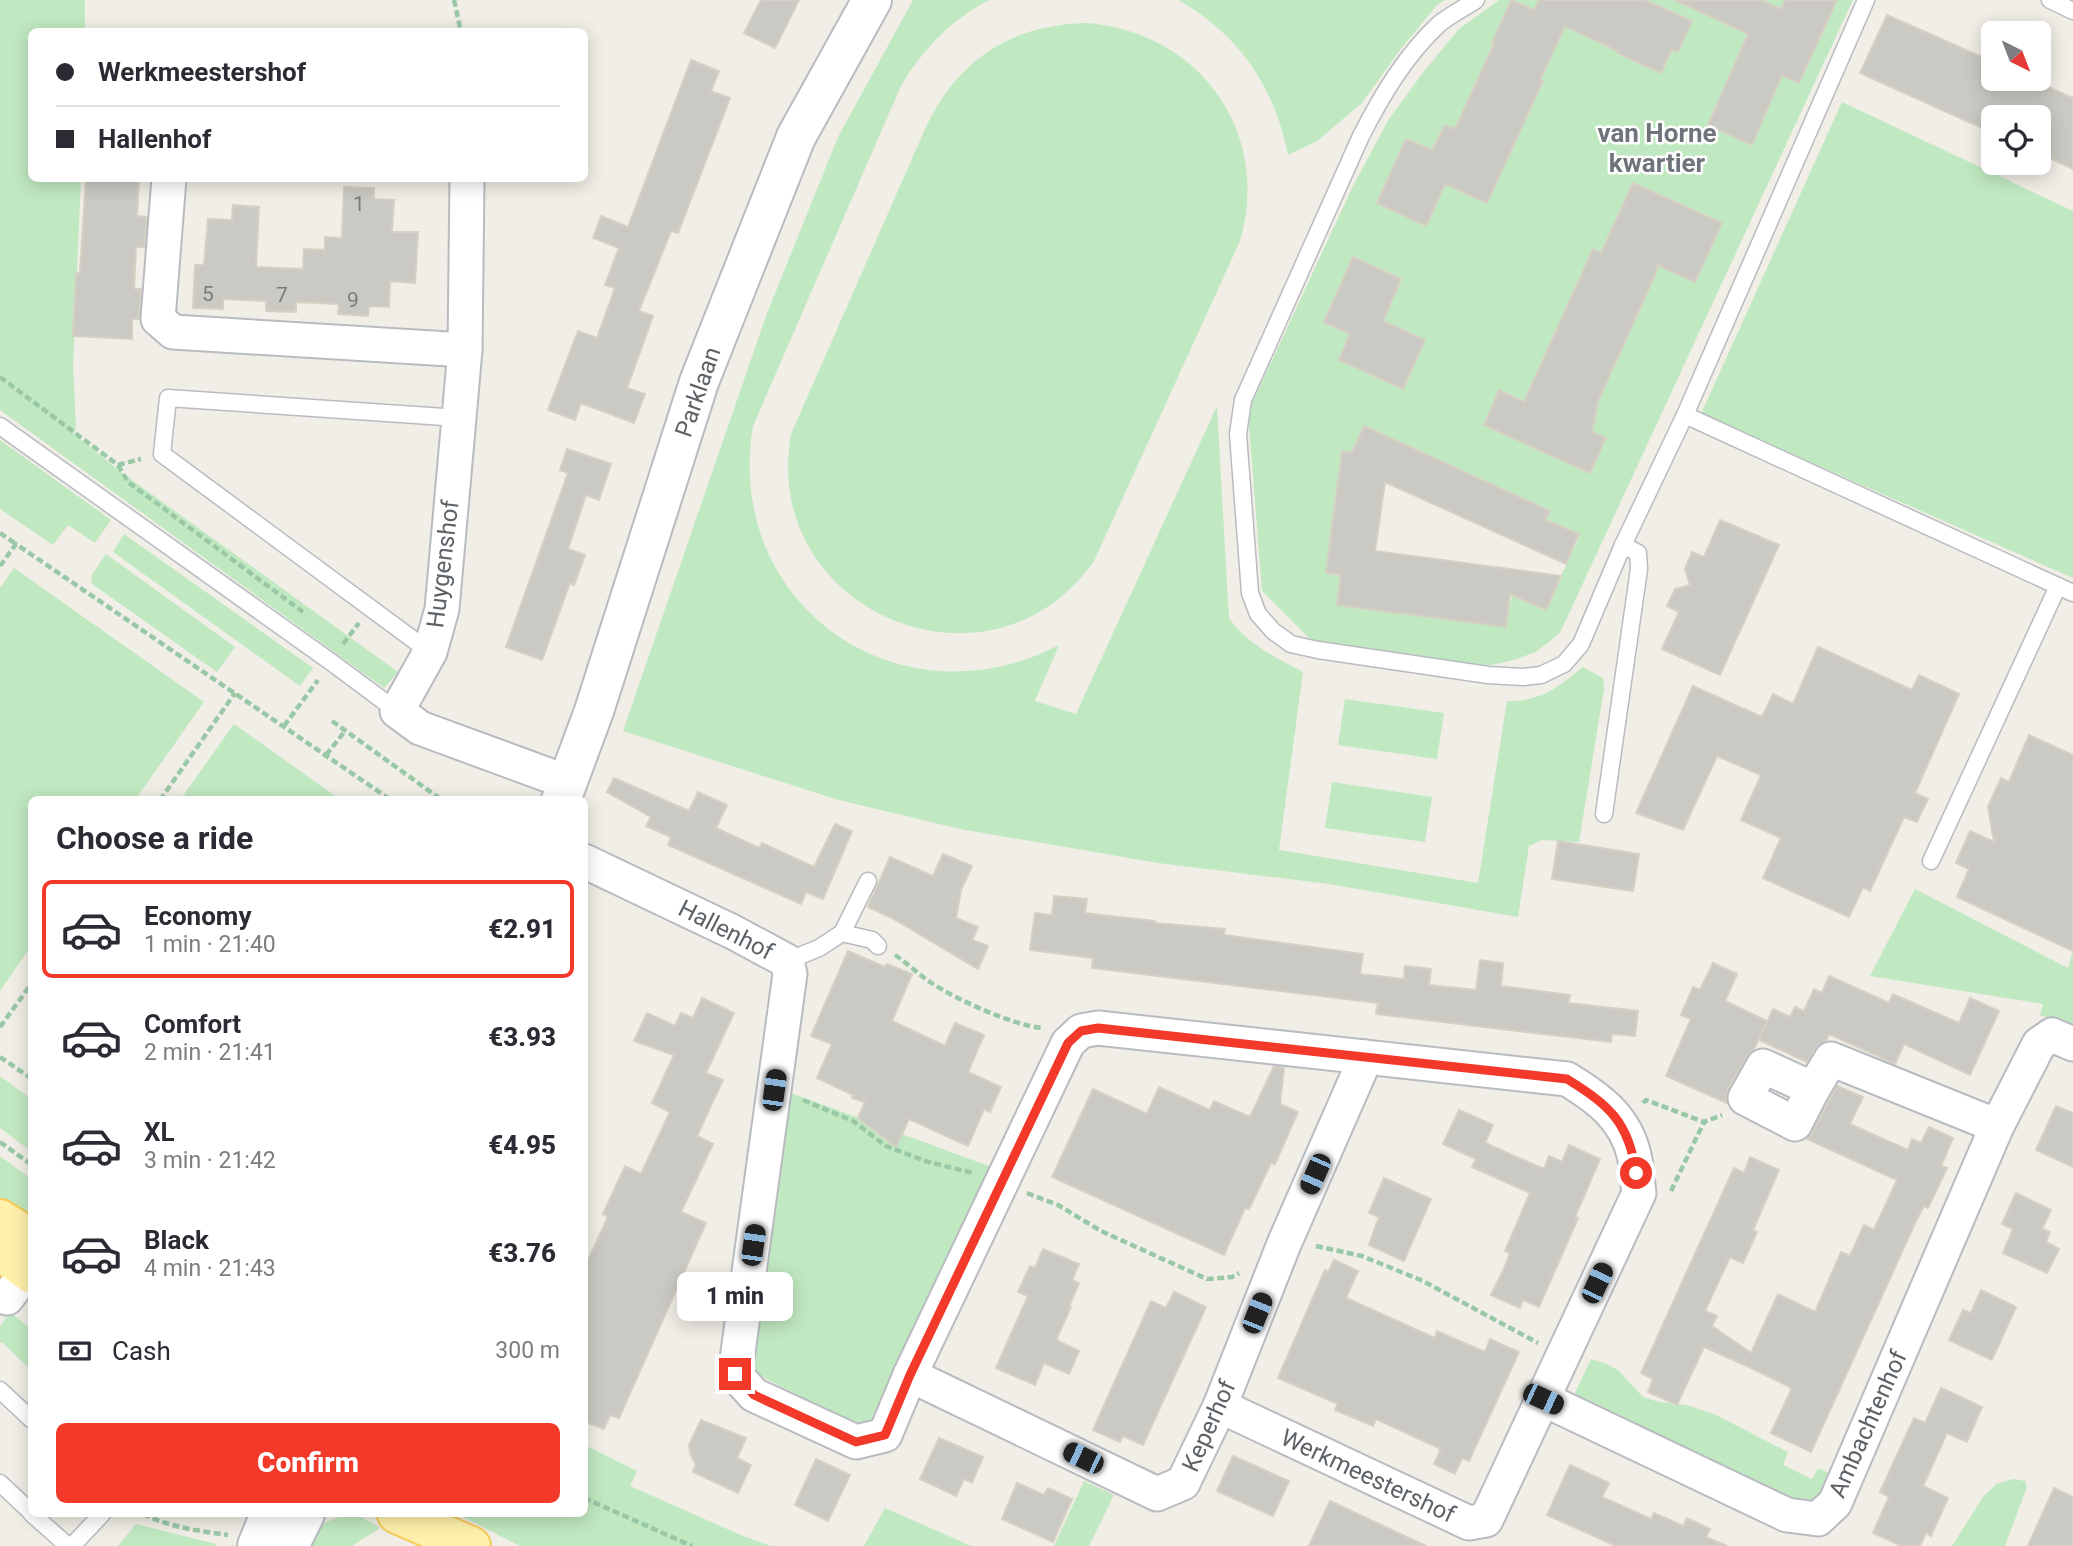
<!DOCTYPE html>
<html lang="en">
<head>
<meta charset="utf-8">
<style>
	body { margin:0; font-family:Roboto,sans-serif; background:#f2f2f3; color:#2b2b33; height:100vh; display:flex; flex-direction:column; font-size:26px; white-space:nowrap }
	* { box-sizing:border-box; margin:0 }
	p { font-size:23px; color:#7c7c81 }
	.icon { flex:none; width:38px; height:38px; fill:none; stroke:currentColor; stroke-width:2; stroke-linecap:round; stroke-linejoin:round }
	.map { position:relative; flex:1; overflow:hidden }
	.sheet { position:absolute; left:28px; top:796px; width:560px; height:721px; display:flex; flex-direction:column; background:#fff; border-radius:10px; box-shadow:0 4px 18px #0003 }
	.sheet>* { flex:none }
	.guide { position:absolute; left:28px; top:28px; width:560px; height:154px; border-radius:10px; box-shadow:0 4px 18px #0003; display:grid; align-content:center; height:154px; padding:0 28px; background:#fff }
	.needle { width:46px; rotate:138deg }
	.buttons { position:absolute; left:1981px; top:21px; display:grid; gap:14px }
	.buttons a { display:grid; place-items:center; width:70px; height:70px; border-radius:10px; background:#fff; box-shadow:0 4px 18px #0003; font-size:35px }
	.end { position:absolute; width:32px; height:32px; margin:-16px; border:9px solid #f3392a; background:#fff; box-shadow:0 0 0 4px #fff }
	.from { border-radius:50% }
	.bubble { position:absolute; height:49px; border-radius:10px; background:#fff; box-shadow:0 4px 18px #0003; font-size:23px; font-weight:800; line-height:49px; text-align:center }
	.car { position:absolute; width:21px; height:42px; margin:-21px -10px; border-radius:9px; box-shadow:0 0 5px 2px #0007; background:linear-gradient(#222 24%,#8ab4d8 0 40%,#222 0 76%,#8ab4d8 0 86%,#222 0) }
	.guide b { display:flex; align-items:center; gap:24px; height:66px; font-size:26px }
	.guide b+b { border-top:2px solid #e1e1e2 }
	.guide i { width:18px; height:18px; background:#2b2b33 }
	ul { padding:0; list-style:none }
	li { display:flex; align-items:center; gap:21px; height:98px; margin:0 14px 10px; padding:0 14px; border:4px solid transparent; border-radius:10px }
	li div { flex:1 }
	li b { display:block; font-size:26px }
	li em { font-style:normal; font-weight:800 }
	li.selected { border-color:#f3392a }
	li>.icon { width:63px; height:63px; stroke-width:1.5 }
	h2 { padding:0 28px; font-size:32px; line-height:84px }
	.pay { display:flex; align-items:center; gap:18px; height:77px; padding:0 28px; font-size:26px }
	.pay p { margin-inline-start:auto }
	.cta { display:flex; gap:14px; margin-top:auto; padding:14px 28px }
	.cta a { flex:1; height:80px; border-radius:10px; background:#f3392a; color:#fff; font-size:28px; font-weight:800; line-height:80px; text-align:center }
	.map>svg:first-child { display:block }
	.green { fill:#c1e9c1; fill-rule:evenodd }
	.building { fill:#cbc9c3; stroke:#d6d0c4; stroke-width:2 }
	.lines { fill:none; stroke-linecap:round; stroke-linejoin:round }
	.service-casing { stroke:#b8bbc0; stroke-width:19 }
	.minor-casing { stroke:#b8bbc0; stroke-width:37 }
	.tertiary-casing { stroke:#b8bbc0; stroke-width:42 }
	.primary-casing { stroke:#f9cb56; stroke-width:42 }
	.path { stroke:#99c8a6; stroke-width:4.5; stroke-dasharray:7 3.5; stroke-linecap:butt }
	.service { stroke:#fff; stroke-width:16 }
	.minor { stroke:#fff; stroke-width:33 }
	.tertiary { stroke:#fff; stroke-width:38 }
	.primary { stroke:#fff1ac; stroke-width:38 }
	.route { stroke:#f3392a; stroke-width:9 }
	.labels { text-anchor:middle; stroke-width:5; stroke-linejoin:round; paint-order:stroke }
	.number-label { font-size:21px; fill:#787c7e }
	.street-label { font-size:24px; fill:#5d6267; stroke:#fff }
	.neighbourhood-label { font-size:26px; font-weight:bold; fill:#6e7479; stroke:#fff }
</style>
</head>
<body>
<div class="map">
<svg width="2073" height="1546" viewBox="0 0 2073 1546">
	<rect width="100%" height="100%" fill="#f0eee6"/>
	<g class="green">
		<polygon points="0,0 85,0 85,31 32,32 32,178 81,179 73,365 76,426 74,434 121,472 398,672 384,688 0,410"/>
		<path d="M913,0H989C951,20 923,49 901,86L753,426C723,605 900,728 1059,645L1035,701L1076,714L1217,406L1229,618C1247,644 1275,657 1303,672L1279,850L1478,883L1507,701C1542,701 1557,688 1583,667L1603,678L1604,689L1579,842L1542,840L1529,846L1518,917L1329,884L1158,863L960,829L835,799L623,731L766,316L838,137Z"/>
		<path d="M1178,0H1445L1437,5L1400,50L1362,103L1317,141L1288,155C1275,88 1239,34 1178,0Z"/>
		<path d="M1499,0H1853L1560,633L1536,652L1514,660L1482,667L1312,641L1262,591L1248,412L1353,186L1389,119L1425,70L1459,29ZM1366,427L1549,512L1544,522L1579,538L1545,610L1512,595L1505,627L1341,576L1328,574L1342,452H1354Z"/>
		<path d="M1086,23C1198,31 1272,131 1240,241L1094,561C990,709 759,611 791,434L925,129C957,60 1010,25 1086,23Z"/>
		<polygon points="1842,102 2073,211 2073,578 1701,414"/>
		<polygon points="0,440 111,520 95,543 68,525 53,545 0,509"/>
		<polygon points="124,534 313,668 300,686 113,552"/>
		<polygon points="106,554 235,647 217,672 92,584 91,576"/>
		<polygon points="14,568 204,702 135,800 32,800 31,946 0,991 0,588"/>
		<polygon points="1345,699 1444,713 1437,759 1338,745"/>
		<polygon points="234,724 341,800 180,800"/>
		<polygon points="1332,782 1432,797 1425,842 1325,828"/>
		<polygon points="1915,889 2068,968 2073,950 2073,1027 2040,1015 2043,1004 1870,976"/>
		<polygon points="0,1076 31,1099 31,1151 0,1128"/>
		<polygon points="791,1093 997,1169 881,1414 869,1423 849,1422 759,1375 751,1362 751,1345"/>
		<polygon points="0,1156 31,1179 31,1225 0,1203"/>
		<polygon points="10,1312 31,1329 31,1370 2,1342 0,1343 0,1326"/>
		<polygon points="1591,1359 1607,1364 1619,1371 1643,1397 1659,1402 1687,1405 1716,1415 1788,1452 1783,1465 1812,1479 1818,1468 1831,1474 1814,1502 1803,1503 1573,1397"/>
		<polygon points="585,1445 637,1471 630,1486 743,1536 771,1546 520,1546 457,1514 584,1514"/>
		<polygon points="2013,1479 2025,1481 2027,1487 2005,1546 1952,1546 1983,1497 1996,1484"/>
		<polygon points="1084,1481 1114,1495 1089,1546 1054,1546"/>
		<polygon points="885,1508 971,1546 864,1546"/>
		<polygon points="347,1514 357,1514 380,1528 352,1546 303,1546 314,1527"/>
		<polygon points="136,1524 216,1544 215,1546 118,1546"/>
	</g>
	<g class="building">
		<polygon points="761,0 799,0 775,48 744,33"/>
		<polygon points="1511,0 1534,10 1539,0 1645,0 1692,21 1678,52 1672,49 1661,73 1617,53 1618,51 1565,26 1540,80 1543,81 1487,203 1445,184 1426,226 1377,203 1406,139 1432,150 1445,125 1455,129 1494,44 1492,43"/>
		<polygon points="1675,0 1762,0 1781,9 1785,0 1837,0 1799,83 1782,75 1752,145 1708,125 1748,34"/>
		<polygon points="1887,15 1993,62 1993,79 2030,79 2073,98 2073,169 2039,153 2039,117 1993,117 1993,133 1860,73"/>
		<polygon points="691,60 719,71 711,91 730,98 678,233 671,231 639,311 653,316 627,388 645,394 634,423 581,403 575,420 548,410 578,331 597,338 615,288 605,285 619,248 593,238 601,216 628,227"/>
		<polygon points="86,178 139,178 137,216 147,217 144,247 136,247 134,289 141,289 139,319 132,319 132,339 73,336 76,273 80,273"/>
		<polygon points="1633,183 1722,223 1695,282 1657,265 1656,273 1598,401 1592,432 1606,438 1590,473 1484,425 1499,390 1524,402 1593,249 1601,253"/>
		<polygon points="344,187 374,188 374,199 394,200 392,232 418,232 415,283 390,281 389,307 369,306 368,316 338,314 339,304 296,302 296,312 266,311 266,301 223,299 223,309 193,308 195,265 204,265 208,219 232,220 233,205 259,207 256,267 303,269 304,249 325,250 325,237 342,238"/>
		<polygon points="1353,257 1401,279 1383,321 1425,340 1403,389 1339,360 1350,334 1324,322"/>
		<polygon points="1364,426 1550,511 1545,520 1579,534 1566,564 1385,482 1375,551 1561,576 1546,610 1510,594 1506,627 1337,605 1341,575 1326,573 1342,451 1352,452"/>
		<polygon points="567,449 611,464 599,500 586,495 568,549 585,555 574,585 570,583 542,660 506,647 568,473 560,470"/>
		<polygon points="1720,520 1779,545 1720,675 1662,649 1679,612 1667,606 1675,589 1690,585 1685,569 1692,552 1704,557"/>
		<polygon points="1818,647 1912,690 1919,675 1959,694 1915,793 1928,799 1917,822 1904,817 1870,891 1863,887 1849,917 1763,878 1781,838 1741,820 1761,775 1717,756 1683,830 1636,813 1693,686 1762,717 1773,694 1793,704"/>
		<polygon points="2029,735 2073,755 2073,951 1957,897 1969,869 1956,863 1970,831 1994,842 1988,807 2001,778 2009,782"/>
		<polygon points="614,778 689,811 698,792 727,805 716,828 759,848 762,843 814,867 835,824 852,831 823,899 806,892 801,904 668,845 671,837 646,826 651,817 607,792"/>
		<polygon points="1558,841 1639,854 1633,891 1552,879"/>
		<polygon points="943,854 972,866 961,890 956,918 978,927 972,940 988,946 978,969 892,918 868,907 890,857 933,876"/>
		<polygon points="1054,896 1087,899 1085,913 1155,921 1154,923 1225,929 1224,935 1363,954 1360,974 1404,979 1405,966 1431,969 1429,985 1476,990 1480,960 1503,963 1501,986 1570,995 1568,1003 1638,1011 1635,1036 1612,1034 1611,1042 1376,1014 1378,1003 1092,968 1093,958 1030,950 1035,913 1052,915"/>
		<polygon points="848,951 885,967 887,964 912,974 892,1021 945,1046 955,1023 984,1035 968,1072 1001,1087 990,1112 984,1109 968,1146 909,1119 896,1147 858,1118 865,1102 852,1098 853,1095 817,1078 832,1044 811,1036"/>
		<polygon points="1713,963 1737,974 1725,1001 1767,1021 1754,1049 1746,1057 1728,1089 1726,1098 1727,1103 1666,1076 1691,1019 1681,1015 1693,987 1700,990"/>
		<polygon points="1829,976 1889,1003 1893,994 1959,1023 1970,998 1999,1011 1970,1075 1904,1044 1895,1064 1829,1034 1826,1041 1815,1049 1807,1062 1759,1040 1773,1009 1790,1017 1795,1007 1804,1011 1814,989 1822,993"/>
		<polygon points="702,998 734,1013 706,1073 723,1080 697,1136 713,1144 681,1212 706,1223 619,1418 610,1415 604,1429 584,1421 584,1269 608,1217 603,1214 625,1166 641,1174 670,1112 652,1103 674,1055 634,1041 647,1013 675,1026 681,1013 693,1018"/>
		<polygon points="1274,1066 1284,1068 1280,1104 1298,1112 1275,1164 1271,1163 1249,1209 1245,1208 1224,1255 1052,1177 1093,1089 1147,1114 1159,1087 1210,1110 1214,1101 1250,1117"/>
		<polygon points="1837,1086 1863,1097 1850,1124 1883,1139 1908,1150 1912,1139 1921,1143 1929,1127 1953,1138 1941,1166 1947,1168 1928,1208 1924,1206 1916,1221 1811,1452 1771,1433 1792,1388 1747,1366 1704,1347 1677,1405 1648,1392 1653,1379 1641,1373 1734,1168 1744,1173 1750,1157 1779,1170 1753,1230 1757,1232 1743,1263 1730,1257 1705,1311 1717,1316 1712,1326 1751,1353 1778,1294 1815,1312 1841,1252 1850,1256 1864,1225 1874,1230 1897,1180 1807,1139 1812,1133"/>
		<polygon points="2056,1106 2073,1113 2073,1167 2036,1150"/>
		<polygon points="1459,1110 1493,1125 1485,1143 1544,1169 1549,1156 1562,1162 1569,1145 1600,1159 1575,1217 1578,1218 1539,1307 1523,1300 1520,1308 1491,1295 1503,1271 1510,1253 1505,1251 1530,1193 1472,1167 1476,1159 1443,1144"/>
		<polygon points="1384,1178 1431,1199 1404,1261 1369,1245 1379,1217 1369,1213"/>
		<polygon points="2016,1193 2051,1210 2042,1229 2050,1232 2046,1242 2059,1249 2047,1273 2003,1253 2013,1229 2002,1224"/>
		<polygon points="1043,1249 1079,1264 1072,1280 1079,1283 1069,1306 1071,1307 1056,1340 1079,1351 1069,1374 1044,1363 1035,1385 996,1368 1028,1296 1018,1292 1030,1266 1035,1268"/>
		<polygon points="1334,1260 1358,1271 1346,1298 1435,1338 1437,1331 1485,1352 1490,1339 1519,1352 1469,1461 1462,1458 1455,1474 1434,1464 1441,1449 1376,1419 1373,1426 1335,1410 1338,1404 1278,1378 1325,1270 1328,1272"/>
		<polygon points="1981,1290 2016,1307 1992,1360 1949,1340 1963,1310 1971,1313"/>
		<polygon points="1174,1292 1206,1307 1143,1445 1123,1436 1120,1442 1093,1430 1151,1301 1166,1308"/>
		<polygon points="1941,1388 1982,1407 1967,1442 1947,1433 1923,1486 1948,1498 1931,1536 1926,1533 1920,1546 1902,1546 1873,1533 1889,1497 1880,1492 1914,1418 1925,1423"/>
		<polygon points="701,1420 746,1438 737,1458 751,1465 738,1493 693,1472 696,1465 690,1453 689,1445"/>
		<polygon points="939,1438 983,1457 972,1483 964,1479 956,1496 920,1479"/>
		<polygon points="1233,1456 1289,1481 1273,1516 1217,1491"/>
		<polygon points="816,1459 850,1475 828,1521 795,1505"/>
		<polygon points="1570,1465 1609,1483 1602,1497 1651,1519 1654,1513 1683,1526 1687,1518 1710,1529 1706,1537 1727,1546 1616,1546 1547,1515"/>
		<polygon points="1017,1483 1044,1495 1048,1488 1072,1499 1053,1542 1002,1519"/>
		<polygon points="2054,1488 2073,1497 2073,1546 2028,1546"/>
		<polygon points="1330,1501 1426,1546 1309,1546"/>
	</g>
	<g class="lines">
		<g class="service-casing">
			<g id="service">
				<path d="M1476,0C1464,8 1450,15 1439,24C1405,56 1382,95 1361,136L1243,400L1238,434L1250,593L1258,614L1273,631L1291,644L1318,650L1488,675L1523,677L1541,675L1564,664L1581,644L1623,545L1685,415L1866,0"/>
				<polyline points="2050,0 2073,11"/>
				<polyline points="1685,415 2073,593"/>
				<polyline points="0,426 331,662 397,711"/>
				<polyline points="430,652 162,454 168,398 459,418"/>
				<polyline points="1604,814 1639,569 1638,553 1623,545"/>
				<polyline points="1931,861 2058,586"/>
				<polyline points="842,933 868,881"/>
				<polyline points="787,961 819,948 842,933 872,940 878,946"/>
				<polyline points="0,1390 32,1420"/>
				<polyline points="0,1483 32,1513"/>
				<polyline points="32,1514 68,1546"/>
				<polyline points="72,1546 102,1514"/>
			</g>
		</g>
		<g class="minor-casing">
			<g id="minor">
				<polyline points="169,178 158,319 173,332 465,350"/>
				<polyline points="467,178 465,350 442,609 430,652 397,711 420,728 567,782"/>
				<path d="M584,861L733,932L787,961L790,974L735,1374L754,1395L856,1442L885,1435L910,1375L1068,1043L1081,1031L1098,1028L1567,1079C1598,1098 1625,1117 1634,1155C1637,1167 1637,1180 1639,1193L1486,1520L1469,1523L1220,1406"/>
				<polyline points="1813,1089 1795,1124 1745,1098 1763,1066 1813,1089 1831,1059 1997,1126"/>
				<polyline points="7,1298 27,1271"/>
				<polyline points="910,1375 1157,1494 1183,1483 1220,1406 1284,1244 1366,1057"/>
				<polyline points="1543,1399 1787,1515 1818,1519 1835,1503 1997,1126 2039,1044 2052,1035 2073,1044"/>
			</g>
		</g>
		<g class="tertiary-casing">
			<g id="tertiary">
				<polyline points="561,800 594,711 699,382 796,137 872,0"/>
				<polyline points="257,1546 270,1514"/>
				<polyline points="289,1546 305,1514"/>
			</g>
		</g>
		<g class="primary-casing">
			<g id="primary">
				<polyline points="0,1219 32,1239"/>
				<polyline points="0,1251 32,1274"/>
				<polyline points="397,1514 471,1546"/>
			</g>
		</g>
		<g class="path">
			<polyline points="454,0 461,32"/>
			<polyline points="0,377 118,465 141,459"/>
			<polyline points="118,465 128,482 303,612"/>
			<polyline points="0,533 16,544"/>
			<polyline points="0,566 16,544 391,800"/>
			<polyline points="343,644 359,623"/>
			<polyline points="332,721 442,800"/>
			<polyline points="284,726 318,680"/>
			<polyline points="326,755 345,731"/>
			<polyline points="160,800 235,693"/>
			<path d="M895,955C907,963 918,974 930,982C955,999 1012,1025 1042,1028"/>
			<polyline points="0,1027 32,983"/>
			<polyline points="0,1057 32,1079"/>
			<polyline points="803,1100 853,1121 886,1146 925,1161 973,1173"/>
			<polyline points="1643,1103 1646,1100 1704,1122 1722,1115"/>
			<polyline points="0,1142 32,1165"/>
			<polyline points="1671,1191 1704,1122"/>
			<polyline points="1027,1193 1058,1205 1101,1231 1207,1279 1232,1277 1239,1273"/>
			<polyline points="1316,1246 1362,1256 1423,1281 1538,1343"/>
			<polyline points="584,1498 692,1546"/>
			<path d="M143,1514C169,1527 199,1531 228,1535"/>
		</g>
		<use href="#service" class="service"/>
		<use href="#minor" class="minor"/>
		<use href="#tertiary" class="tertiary"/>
		<use href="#primary" class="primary"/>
	</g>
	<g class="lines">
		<path class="route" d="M735,1374L754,1395L856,1442L885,1435L910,1375L1068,1043L1081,1031L1098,1028L1567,1079C1609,1105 1629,1122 1636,1173"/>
	</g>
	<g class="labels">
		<g class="number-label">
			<text x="359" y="211">1</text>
			<text x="208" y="301">5</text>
			<text x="282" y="302">7</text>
			<text x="353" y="307">9</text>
		</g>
		<g class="street-label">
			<text transform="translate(698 392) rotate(-71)" y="8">Parklaan</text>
			<text transform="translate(443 564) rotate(-83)" y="8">Huygenshof</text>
			<text transform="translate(726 930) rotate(27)" y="8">Hallenhof</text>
			<text transform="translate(1868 1424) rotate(-66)" y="8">Ambachtenhof</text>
			<text transform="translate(1209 1426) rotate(-66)" y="8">Keperhof</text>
			<text transform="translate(1368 1476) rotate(25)" y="8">Werkmeestershof</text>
		</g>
		<g class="neighbourhood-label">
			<text x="1657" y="142">van Horne<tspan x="1657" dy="30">kwartier</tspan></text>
		</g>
	</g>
</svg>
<div class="buttons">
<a><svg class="needle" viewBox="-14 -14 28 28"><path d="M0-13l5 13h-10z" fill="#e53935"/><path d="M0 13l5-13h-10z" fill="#7c7c81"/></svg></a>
<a><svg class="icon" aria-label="locate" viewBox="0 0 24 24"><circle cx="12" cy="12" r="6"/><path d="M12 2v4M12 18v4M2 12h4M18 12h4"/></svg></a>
</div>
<i class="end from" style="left:1636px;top:1173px"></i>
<i class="end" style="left:735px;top:1374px"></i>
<div class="bubble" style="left:677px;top:1272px;width:116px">1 min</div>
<i class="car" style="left:774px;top:1090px;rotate:8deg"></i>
<i class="car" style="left:1315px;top:1174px;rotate:204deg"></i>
<i class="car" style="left:753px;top:1245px;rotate:8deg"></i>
<i class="car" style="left:1597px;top:1283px;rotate:25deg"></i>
<i class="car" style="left:1257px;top:1313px;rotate:22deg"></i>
<i class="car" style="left:1543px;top:1399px;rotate:115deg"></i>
<i class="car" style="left:1083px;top:1458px;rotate:296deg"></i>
<div class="guide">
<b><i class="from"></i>Werkmeestershof</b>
<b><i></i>Hallenhof</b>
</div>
<section class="sheet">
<h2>Choose a ride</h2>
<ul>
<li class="selected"><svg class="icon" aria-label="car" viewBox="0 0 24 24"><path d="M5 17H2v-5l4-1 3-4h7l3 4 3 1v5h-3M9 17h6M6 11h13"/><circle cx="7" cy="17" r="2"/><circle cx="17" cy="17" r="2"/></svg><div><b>Economy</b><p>1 min · 21:40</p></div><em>€2.91</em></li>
<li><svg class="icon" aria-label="car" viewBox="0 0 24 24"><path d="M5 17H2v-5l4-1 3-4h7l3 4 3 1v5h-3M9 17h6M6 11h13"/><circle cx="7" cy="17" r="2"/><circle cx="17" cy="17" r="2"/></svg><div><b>Comfort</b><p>2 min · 21:41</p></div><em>€3.93</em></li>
<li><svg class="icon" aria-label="car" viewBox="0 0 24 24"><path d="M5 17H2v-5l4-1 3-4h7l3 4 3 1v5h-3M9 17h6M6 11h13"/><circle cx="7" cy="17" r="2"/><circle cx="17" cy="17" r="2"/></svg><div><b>XL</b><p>3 min · 21:42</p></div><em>€4.95</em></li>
<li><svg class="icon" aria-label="car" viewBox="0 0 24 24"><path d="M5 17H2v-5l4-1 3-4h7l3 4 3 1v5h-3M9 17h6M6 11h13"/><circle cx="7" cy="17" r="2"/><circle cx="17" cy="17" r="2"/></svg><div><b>Black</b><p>4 min · 21:43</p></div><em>€3.76</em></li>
</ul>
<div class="pay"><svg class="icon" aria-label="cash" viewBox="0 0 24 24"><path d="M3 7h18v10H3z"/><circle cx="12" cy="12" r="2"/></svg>Cash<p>300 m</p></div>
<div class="cta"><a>Confirm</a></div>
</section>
</div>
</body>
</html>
